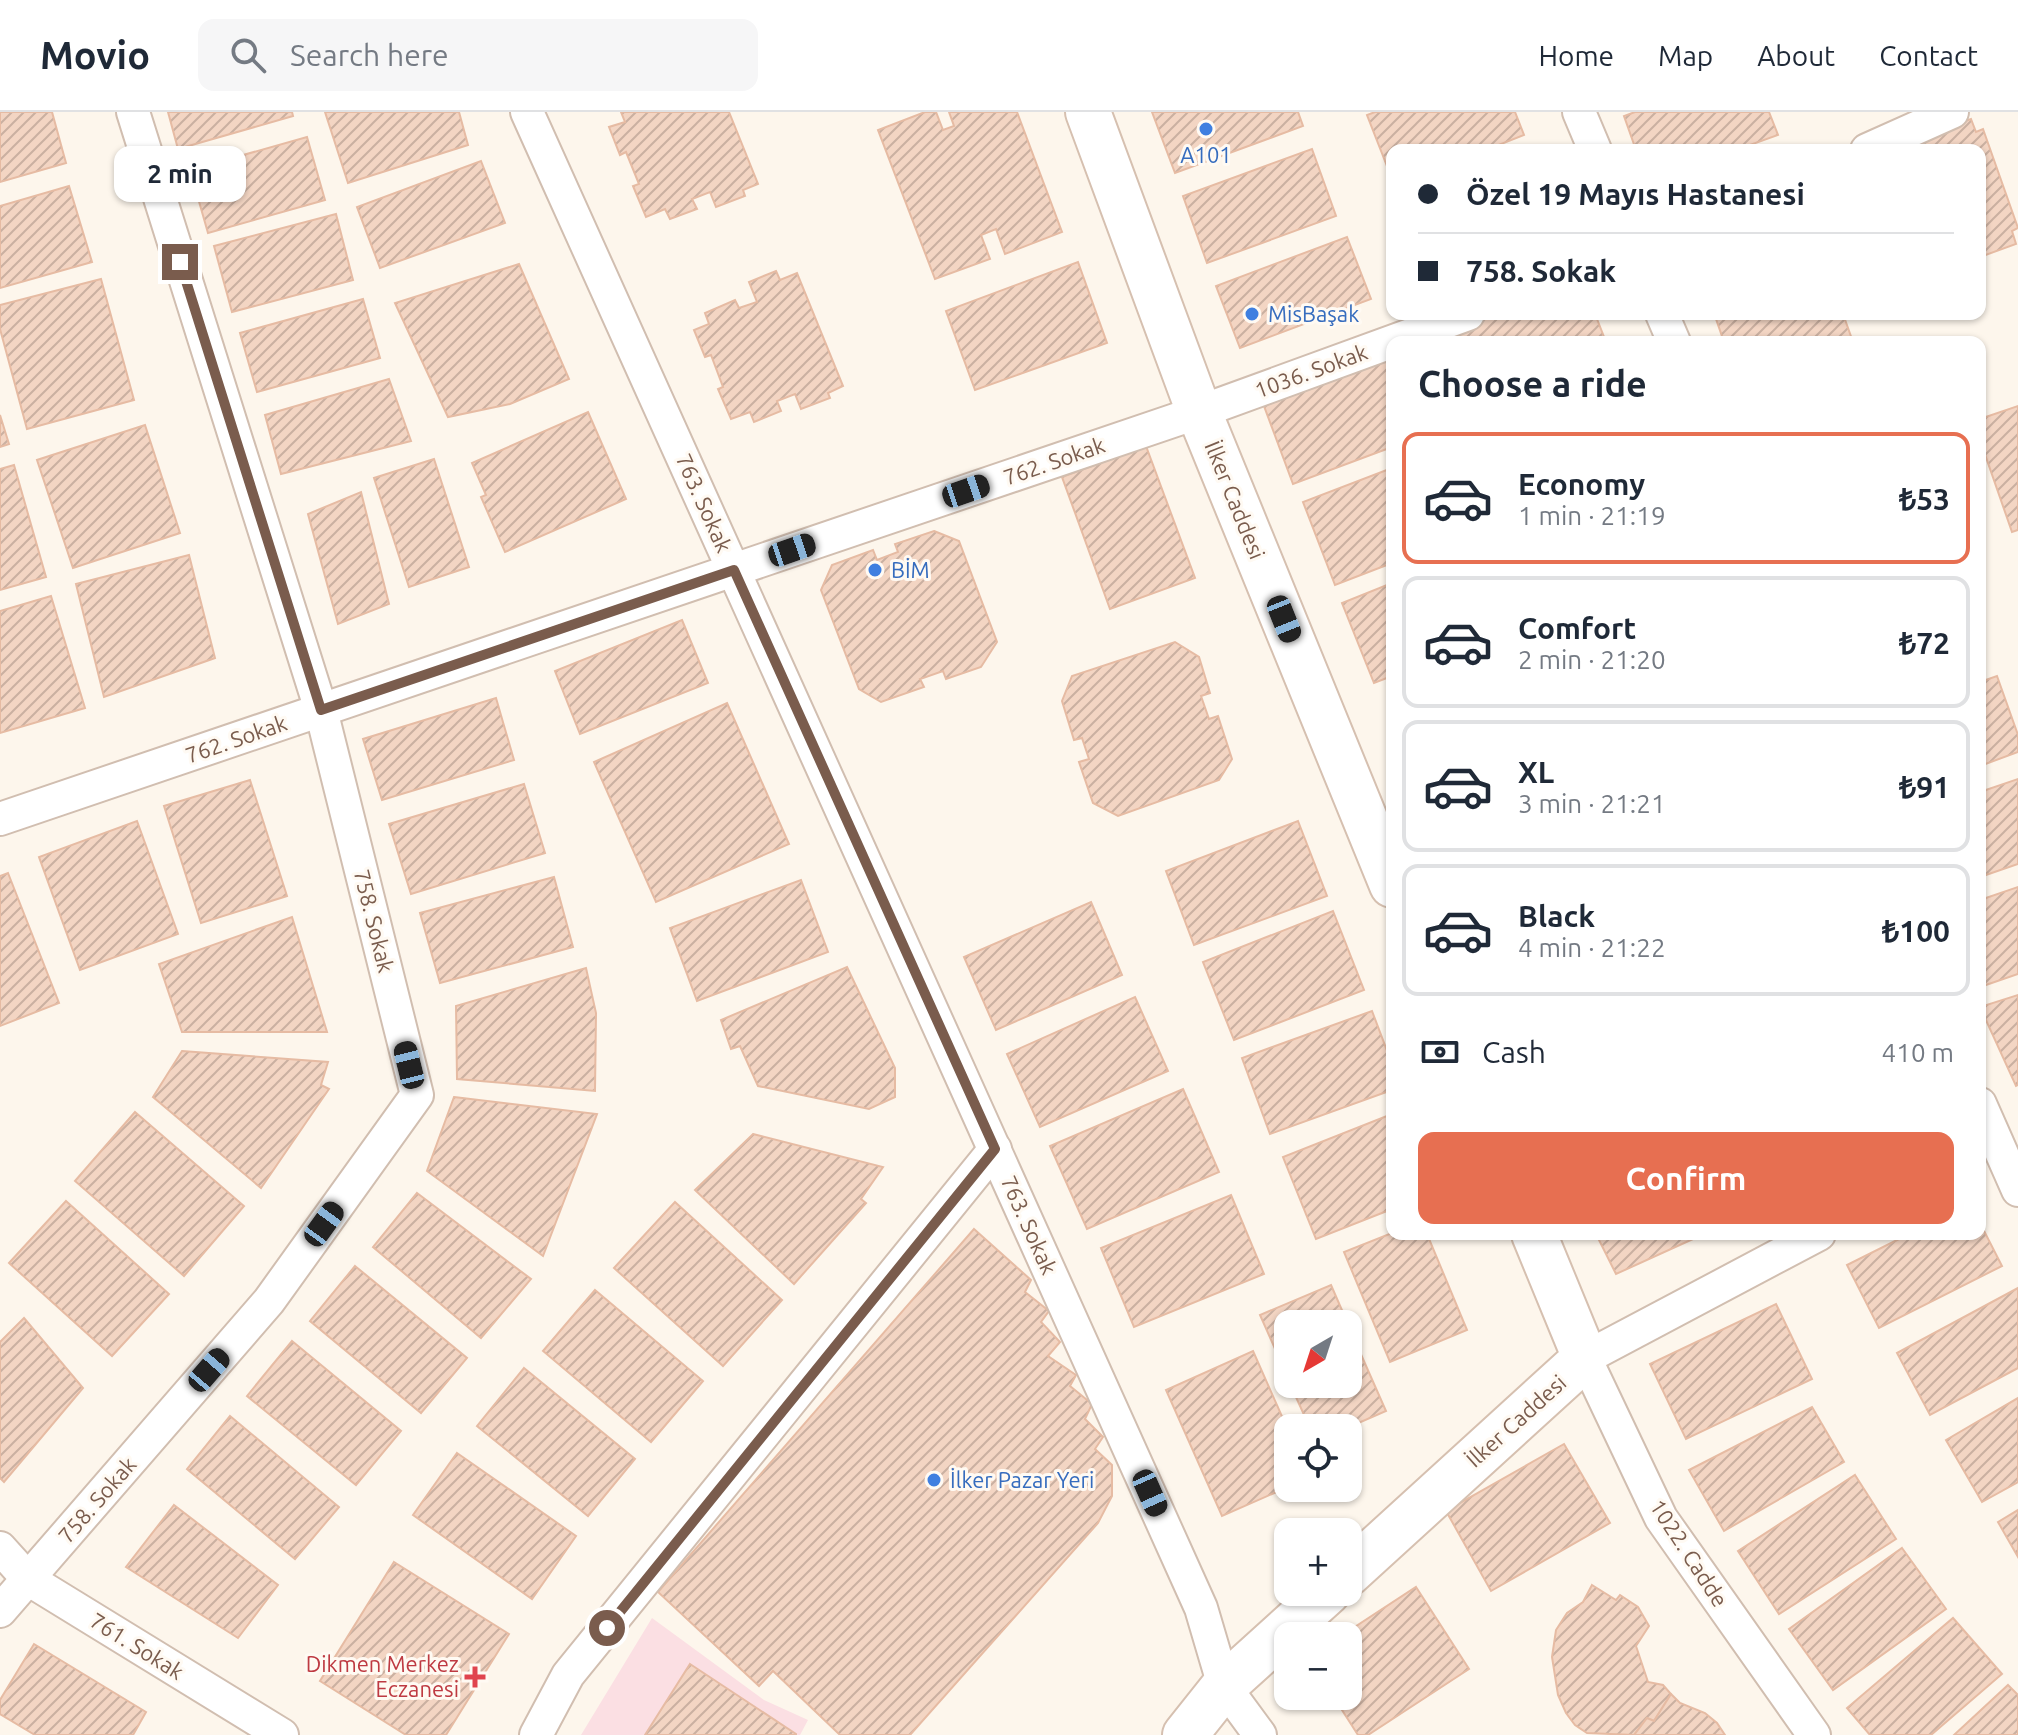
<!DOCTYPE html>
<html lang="en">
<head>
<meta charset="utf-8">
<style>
	body { margin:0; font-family:Ubuntu,sans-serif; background:#f6f6f7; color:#1f2937; height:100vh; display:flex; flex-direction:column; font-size:30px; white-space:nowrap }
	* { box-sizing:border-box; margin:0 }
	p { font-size:26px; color:#747a83 }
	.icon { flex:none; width:44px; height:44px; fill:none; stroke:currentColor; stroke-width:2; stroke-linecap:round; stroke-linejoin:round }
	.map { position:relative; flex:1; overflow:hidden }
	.side { position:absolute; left:1386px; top:224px; width:600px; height:904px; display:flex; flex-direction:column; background:#fff; border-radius:16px; box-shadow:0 2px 6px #0004 }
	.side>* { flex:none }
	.banner { position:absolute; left:1386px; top:32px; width:600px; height:176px; border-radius:16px; box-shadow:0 2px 6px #0004; display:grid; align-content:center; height:176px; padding:0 32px; background:#fff }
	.needle { width:52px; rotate:219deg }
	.controls { position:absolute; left:1274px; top:1198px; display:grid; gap:16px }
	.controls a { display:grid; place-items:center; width:88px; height:88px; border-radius:16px; background:#fff; box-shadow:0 2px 6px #0004; font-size:40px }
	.end { position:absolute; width:36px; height:36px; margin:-18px; border:10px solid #7a5c4d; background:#fff; box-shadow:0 0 0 4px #fff }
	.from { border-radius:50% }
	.bubble { position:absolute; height:56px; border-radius:16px; background:#fff; box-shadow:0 2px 6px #0004; font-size:26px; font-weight:700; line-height:56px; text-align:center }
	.car { position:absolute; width:24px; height:48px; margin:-24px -12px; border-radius:10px; box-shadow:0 0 6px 2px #0007; background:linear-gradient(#222 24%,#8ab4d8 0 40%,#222 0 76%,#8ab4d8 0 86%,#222 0) }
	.banner b { display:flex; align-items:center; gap:28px; height:76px; font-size:30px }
	.banner b+b { border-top:2px solid #e0e1e3 }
	.banner i { width:20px; height:20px; background:#1f2937 }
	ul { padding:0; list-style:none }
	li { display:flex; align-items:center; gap:24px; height:132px; margin:0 16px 12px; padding:0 16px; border:4px solid #e0e1e3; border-radius:16px }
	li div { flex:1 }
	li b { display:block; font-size:30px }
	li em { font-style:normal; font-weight:700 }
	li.active { border-color:#e76f51 }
	li>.icon { width:72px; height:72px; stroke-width:1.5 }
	h2 { padding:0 32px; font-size:36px; line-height:96px }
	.pay { display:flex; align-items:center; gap:20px; height:88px; padding:0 32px; font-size:30px }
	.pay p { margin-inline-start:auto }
	.action { display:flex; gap:16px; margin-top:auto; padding:16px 32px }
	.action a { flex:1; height:92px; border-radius:16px; background:#e76f51; color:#fff; font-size:32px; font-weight:700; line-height:92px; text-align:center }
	header { display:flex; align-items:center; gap:48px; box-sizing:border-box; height:112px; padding:0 40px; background:#fff; border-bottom:2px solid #e0e1e3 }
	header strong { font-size:38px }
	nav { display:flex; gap:44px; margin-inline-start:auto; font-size:28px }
	.search { width:560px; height:72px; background:#f6f6f7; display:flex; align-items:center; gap:20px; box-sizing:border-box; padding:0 28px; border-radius:16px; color:#747a83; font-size:30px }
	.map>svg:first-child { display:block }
	.medical { fill:#fbdfe3 }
	.building { fill:url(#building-hatch); stroke:#e6bba3; stroke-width:2 }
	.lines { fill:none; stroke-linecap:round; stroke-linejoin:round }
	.street-casing { stroke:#d1beb0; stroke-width:36 }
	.secondary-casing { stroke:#d6c0b0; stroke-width:48 }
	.street { stroke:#fff; stroke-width:32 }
	.secondary { stroke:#fff; stroke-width:44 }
	.route { stroke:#7a5c4d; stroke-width:10 }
	.shop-dot { fill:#3f7fe0; stroke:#fffaf3; stroke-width:3 }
	.health-dot { fill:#e0444e; stroke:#fffaf3; stroke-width:3 }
	.labels { text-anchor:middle; stroke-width:6; stroke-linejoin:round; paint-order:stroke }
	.shop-label { font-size:22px; fill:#366cbe; stroke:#fffaf3; text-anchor:start }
	.street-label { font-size:22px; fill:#7a5c4d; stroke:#fffaf3 }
	.health-label { font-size:22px; fill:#be3a42; stroke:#fffaf3; text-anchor:end }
</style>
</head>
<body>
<header>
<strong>Movio</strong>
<div class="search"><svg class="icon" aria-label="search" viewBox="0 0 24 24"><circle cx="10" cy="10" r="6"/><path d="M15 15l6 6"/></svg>Search here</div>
<nav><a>Home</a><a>Map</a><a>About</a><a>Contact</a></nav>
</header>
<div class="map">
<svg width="2018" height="1623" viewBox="0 0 2018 1623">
	<defs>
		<pattern id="building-hatch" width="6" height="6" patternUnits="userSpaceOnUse" patternTransform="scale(2)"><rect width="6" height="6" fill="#f3d5c3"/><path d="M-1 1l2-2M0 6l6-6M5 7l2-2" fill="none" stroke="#cab0a1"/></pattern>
	</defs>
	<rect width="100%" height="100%" fill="#fdf6ec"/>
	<polygon class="medical" points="652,1506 764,1588 808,1608 800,1623 581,1623"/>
	<g class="building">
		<polygon points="0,0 52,0 66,51 0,70"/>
		<polygon points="168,0 292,0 293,4 178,37"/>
		<polygon points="325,0 459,0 468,33 348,71"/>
		<polygon points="621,0 729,0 758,72 743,78 745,84 716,95 710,80 692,87 697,97 670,107 665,97 646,105 633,74 639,72 626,40 620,43 609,15 625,10"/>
		<polygon points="925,0 936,0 943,18 954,14 949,0 1017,0 1062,120 1005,142 996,117 981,123 990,147 935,167 878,18"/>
		<polygon points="1152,0 1298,0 1303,14 1175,61"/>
		<polygon points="1375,0 1515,0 1524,23 1486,38 1392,38 1392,67 1367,3"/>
		<polygon points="1635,0 1769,0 1778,23 1736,38 1636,38 1624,4"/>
		<polygon points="1971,7 1976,20 1983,17 2018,116 2012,119 2016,132 1980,145 1980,38 1880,38"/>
		<polygon points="307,25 325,88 208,121 190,58"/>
		<polygon points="1312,37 1336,104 1207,151 1183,84"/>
		<polygon points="481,49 505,111 380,156 357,95"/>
		<polygon points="69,74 92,150 0,176 0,94"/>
		<polygon points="336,102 353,168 232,200 214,134"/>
		<polygon points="1347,125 1371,187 1240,236 1216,174"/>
		<polygon points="1078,150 1107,231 975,278 946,199"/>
		<polygon points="519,152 569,267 510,292 448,305 395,191"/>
		<polygon points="776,159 780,168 797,161 843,274 828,281 830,286 801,297 795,282 777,289 781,299 754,310 750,300 731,307 718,277 723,275 711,243 705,245 694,218 709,212 705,201 735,188 739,196 757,190 749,170"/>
		<polygon points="101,167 134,288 27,317 0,217 0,193"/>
		<polygon points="363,187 380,246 257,280 240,221"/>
		<polygon points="1495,202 1595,202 1606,230 1461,230 1455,217"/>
		<polygon points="1720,202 1843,202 1853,230 1724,230 1715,204"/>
		<polygon points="1392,246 1392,335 1293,372 1264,294"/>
		<polygon points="389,267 411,329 281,362 265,303"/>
		<polygon points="2018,294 2018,418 2012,420 1980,328 1980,320 1983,319 1980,307"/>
		<polygon points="588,300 626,387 505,440 481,385 486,383 472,351"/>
		<polygon points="0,303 9,332 0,335"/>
		<polygon points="145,313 180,421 73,456 37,348"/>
		<polygon points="1146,334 1195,466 1110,497 1062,365"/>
		<polygon points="434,347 469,455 409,475 374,366"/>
		<polygon points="14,353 46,465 0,478 0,357"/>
		<polygon points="1392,356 1392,451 1335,473 1303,390"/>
		<polygon points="361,380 389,492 338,512 308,402"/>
		<polygon points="934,419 959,429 997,530 981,555 946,567 943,559 920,567 924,575 881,590 859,577 821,478 832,453 873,438 877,448 898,440 895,432"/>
		<polygon points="189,443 215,546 104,585 76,472"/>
		<polygon points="1392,471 1392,564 1374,571 1342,491"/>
		<polygon points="51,484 85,596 0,621 0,499"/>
		<polygon points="682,508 708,571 580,622 555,559"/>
		<polygon points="1175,530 1199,545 1210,581 1201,584 1209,607 1218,604 1232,647 1219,668 1118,704 1093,691 1079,650 1089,647 1082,626 1074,628 1062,589 1072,564"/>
		<polygon points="1997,564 2018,623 2018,640 1980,654 1980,570"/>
		<polygon points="496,586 514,648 382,688 363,627"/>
		<polygon points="727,591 789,732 656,790 594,650"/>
		<polygon points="2018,667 2018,752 1980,765 1980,680"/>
		<polygon points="250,668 287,784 201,811 164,694"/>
		<polygon points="524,672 545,741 411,782 389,712"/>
		<polygon points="137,709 178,822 80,858 39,745"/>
		<polygon points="1298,709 1327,784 1194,833 1166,759"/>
		<polygon points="8,761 59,891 0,914 0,764"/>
		<polygon points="554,765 573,835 440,871 420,801"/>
		<polygon points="801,768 828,840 697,889 670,816"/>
		<polygon points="2018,775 2018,862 1980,875 1980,788"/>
		<polygon points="1091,790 1122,863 996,918 964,845"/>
		<polygon points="1333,799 1364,878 1234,928 1203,850"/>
		<polygon points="292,805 327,920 182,920 159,852"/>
		<polygon points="847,855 895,956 895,985 869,997 758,974 740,934 731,937 721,908"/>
		<polygon points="586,856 596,901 595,979 457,967 456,894"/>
		<polygon points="2018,883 2018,973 2016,974 1980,895"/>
		<polygon points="1135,885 1168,959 1040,1015 1007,942"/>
		<polygon points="1372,899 1392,952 1392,978 1270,1022 1242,946"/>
		<polygon points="182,939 328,950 321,973 329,977 261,1076 153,985"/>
		<polygon points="1183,977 1219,1060 1087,1117 1050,1034"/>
		<polygon points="454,985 597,1002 543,1144 427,1059"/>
		<polygon points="135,1000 244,1094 184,1164 75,1069"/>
		<polygon points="1392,1002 1392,1097 1316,1127 1283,1045"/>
		<polygon points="753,1022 883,1055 861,1087 866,1091 794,1172 695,1078"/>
		<polygon points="417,1081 531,1167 481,1226 373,1135"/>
		<polygon points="1231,1083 1264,1162 1134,1215 1101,1136"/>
		<polygon points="66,1089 169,1182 112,1244 9,1151"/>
		<polygon points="675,1090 782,1188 723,1254 614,1156"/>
		<polygon points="1980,1111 2002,1154 1879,1216 1847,1153 1909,1122 1980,1122"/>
		<polygon points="974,1117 1031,1168 1025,1180 1049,1199 1041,1210 1060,1230 1048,1244 1076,1263 1070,1274 1092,1292 1085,1307 1103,1325 1095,1337 1112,1353 1112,1384 1098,1411 910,1623 840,1623 773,1559 759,1574 658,1480"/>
		<polygon points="1392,1121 1427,1122 1467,1218 1390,1250 1344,1140"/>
		<polygon points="1596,1122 1704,1122 1616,1162"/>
		<polygon points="355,1154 467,1246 421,1301 310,1209"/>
		<polygon points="1331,1173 1348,1212 1288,1212 1288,1266 1260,1203"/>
		<polygon points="2018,1176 2018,1256 1930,1303 1897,1241"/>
		<polygon points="595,1178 703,1269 651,1330 543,1239"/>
		<polygon points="1776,1192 1812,1267 1686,1327 1650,1252"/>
		<polygon points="24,1206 83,1276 4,1370 0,1366 0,1230"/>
		<polygon points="1348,1213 1386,1299 1347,1316 1310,1316 1290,1272 1348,1272"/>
		<polygon points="292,1229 401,1319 356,1373 247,1284"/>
		<polygon points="1253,1239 1288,1318 1288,1375 1222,1404 1166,1278"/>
		<polygon points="524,1256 635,1347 588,1404 477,1314"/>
		<polygon points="2018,1286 2018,1370 1982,1390 1946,1328"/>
		<polygon points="1812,1295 1844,1350 1724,1419 1689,1358"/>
		<polygon points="230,1304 339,1395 295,1447 187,1357"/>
		<polygon points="1564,1332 1610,1411 1491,1479 1446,1399"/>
		<polygon points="457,1341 576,1424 532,1487 413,1403"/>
		<polygon points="1855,1363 1896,1427 1779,1502 1738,1439"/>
		<polygon points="174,1393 278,1473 238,1526 126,1455"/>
		<polygon points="2018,1398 2018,1445 1998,1410"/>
		<polygon points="1902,1436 1946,1497 1833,1578 1789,1517"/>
		<polygon points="394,1450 509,1522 446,1623 406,1623 320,1569"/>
		<polygon points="1592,1473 1616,1488 1620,1483 1638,1495 1649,1514 1636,1534 1648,1570 1663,1573 1671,1582 1654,1609 1647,1606 1634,1623 1587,1621 1575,1613 1566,1601 1558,1583 1552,1545 1556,1518 1567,1501 1583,1490"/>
		<polygon points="1416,1475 1469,1557 1368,1623 1358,1623 1333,1584 1348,1584 1348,1524 1341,1524"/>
		<polygon points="1953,1506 2002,1562 1931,1623 1870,1623 1847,1596"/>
		<polygon points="34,1532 146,1600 133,1623 35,1623 0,1602 0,1588"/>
		<polygon points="690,1552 796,1622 796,1623 645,1623"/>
		<polygon points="2008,1573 2018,1583 2018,1623 1954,1623"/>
		<polygon points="1671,1582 1680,1591 1705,1601 1717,1611 1725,1623 1634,1623 1647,1606 1654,1609"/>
	</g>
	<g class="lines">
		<g class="street-casing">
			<g id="street">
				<polyline points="527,0 1201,1496 1224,1574 1260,1623"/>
				<polyline points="1579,0 1595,38"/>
				<polyline points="1867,38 1952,0"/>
				<polyline points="1662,202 1674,230"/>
				<polyline points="0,707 1199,300 1468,202"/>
				<polyline points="1980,992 2018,1078"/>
				<polyline points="0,1436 28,1467 282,1623"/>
				<polyline points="0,1499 269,1189 417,983 321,598 133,0"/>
				<polyline points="536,1623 568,1563 995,1037"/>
				<polyline points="1814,1623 1661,1406 1585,1246 1819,1122"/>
			</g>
		</g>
		<g class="secondary-casing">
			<g id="secondary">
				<polyline points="1088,0 1199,300 1392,773"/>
				<polyline points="1348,1462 1585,1246 1534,1122"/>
				<polyline points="1185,1623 1224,1574 1328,1480"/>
			</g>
		</g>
		<use href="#street" class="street"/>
		<use href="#secondary" class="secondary"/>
	</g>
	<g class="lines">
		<polyline class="route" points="180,150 321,598 734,458 995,1037 607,1516"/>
	</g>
	<g class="shop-dot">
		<circle cx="1206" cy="17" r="8"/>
		<circle cx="1252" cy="202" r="8"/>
		<circle cx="875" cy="458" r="8"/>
		<circle cx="934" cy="1368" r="8"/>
	</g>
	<path class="health-dot" d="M471 1553h8v8h8v8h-8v8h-8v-8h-8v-8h8z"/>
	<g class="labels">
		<g class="shop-label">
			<text x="1206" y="51" text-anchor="middle">A101</text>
			<text x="1268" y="210">MisBaşak</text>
			<text x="891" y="466">BİM</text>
			<text x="950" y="1376">İlker Pazar Yeri</text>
		</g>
		<g class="street-label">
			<text transform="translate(1311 259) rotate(-20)" y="8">1036. Sokak</text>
			<text transform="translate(1054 349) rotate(-19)" y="8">762. Sokak</text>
			<text transform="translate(1235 388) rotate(68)" y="8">İlker Caddesi</text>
			<text transform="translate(704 391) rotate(66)" y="8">763. Sokak</text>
			<text transform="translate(236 627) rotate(-19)" y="8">762. Sokak</text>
			<text transform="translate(374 809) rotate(76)" y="8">758. Sokak</text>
			<text transform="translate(1029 1113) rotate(66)" y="8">763. Sokak</text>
			<text transform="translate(1516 1309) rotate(-42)" y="8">İlker Caddesi</text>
			<text transform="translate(97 1388) rotate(-49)" y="8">758. Sokak</text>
			<text transform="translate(1689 1441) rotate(57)" y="8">1022. Cadde</text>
			<text transform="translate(137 1534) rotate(32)" y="8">761. Sokak</text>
		</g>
		<g class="health-label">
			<text x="459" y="1560">Dikmen Merkez<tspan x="459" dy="25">Eczanesi</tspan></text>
		</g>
	</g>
</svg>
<div class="controls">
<a><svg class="needle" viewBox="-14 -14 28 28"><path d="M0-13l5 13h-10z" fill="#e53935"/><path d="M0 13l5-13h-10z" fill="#747a83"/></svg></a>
<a><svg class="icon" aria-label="locate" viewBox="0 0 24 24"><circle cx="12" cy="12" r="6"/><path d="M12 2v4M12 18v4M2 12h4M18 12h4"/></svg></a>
<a>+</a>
<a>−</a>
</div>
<i class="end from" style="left:607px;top:1516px"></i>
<i class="end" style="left:180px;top:150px"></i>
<div class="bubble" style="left:114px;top:34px;width:132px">2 min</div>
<i class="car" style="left:966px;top:379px;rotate:71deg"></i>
<i class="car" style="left:792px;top:438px;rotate:71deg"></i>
<i class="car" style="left:1284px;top:507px;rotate:158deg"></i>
<i class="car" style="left:409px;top:953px;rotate:346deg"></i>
<i class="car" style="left:324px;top:1112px;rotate:36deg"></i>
<i class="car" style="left:209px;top:1258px;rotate:41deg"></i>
<i class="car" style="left:1150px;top:1381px;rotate:156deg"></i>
<div class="banner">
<b><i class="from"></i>Özel 19 Mayıs Hastanesi</b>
<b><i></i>758. Sokak</b>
</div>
<section class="side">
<h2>Choose a ride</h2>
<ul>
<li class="active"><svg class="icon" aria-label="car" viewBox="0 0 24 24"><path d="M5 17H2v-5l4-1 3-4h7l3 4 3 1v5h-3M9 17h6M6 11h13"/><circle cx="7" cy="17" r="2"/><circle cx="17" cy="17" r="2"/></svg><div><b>Economy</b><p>1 min · 21:19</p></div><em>₺53</em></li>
<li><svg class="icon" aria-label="car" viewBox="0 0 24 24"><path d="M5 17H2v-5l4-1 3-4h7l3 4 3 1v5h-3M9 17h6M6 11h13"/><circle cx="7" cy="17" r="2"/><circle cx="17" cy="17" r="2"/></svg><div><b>Comfort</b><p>2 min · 21:20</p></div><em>₺72</em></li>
<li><svg class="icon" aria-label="car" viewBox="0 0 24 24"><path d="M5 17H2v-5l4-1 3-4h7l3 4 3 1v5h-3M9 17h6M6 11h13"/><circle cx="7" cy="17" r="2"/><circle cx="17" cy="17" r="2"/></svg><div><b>XL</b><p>3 min · 21:21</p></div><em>₺91</em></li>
<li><svg class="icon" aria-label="car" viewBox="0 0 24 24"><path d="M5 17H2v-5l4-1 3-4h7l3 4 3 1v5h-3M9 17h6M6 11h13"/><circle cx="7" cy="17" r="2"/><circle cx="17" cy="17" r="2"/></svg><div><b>Black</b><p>4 min · 21:22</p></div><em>₺100</em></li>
</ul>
<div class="pay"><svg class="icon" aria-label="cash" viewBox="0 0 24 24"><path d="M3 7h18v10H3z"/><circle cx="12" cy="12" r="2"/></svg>Cash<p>410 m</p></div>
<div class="action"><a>Confirm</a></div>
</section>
</div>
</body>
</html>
